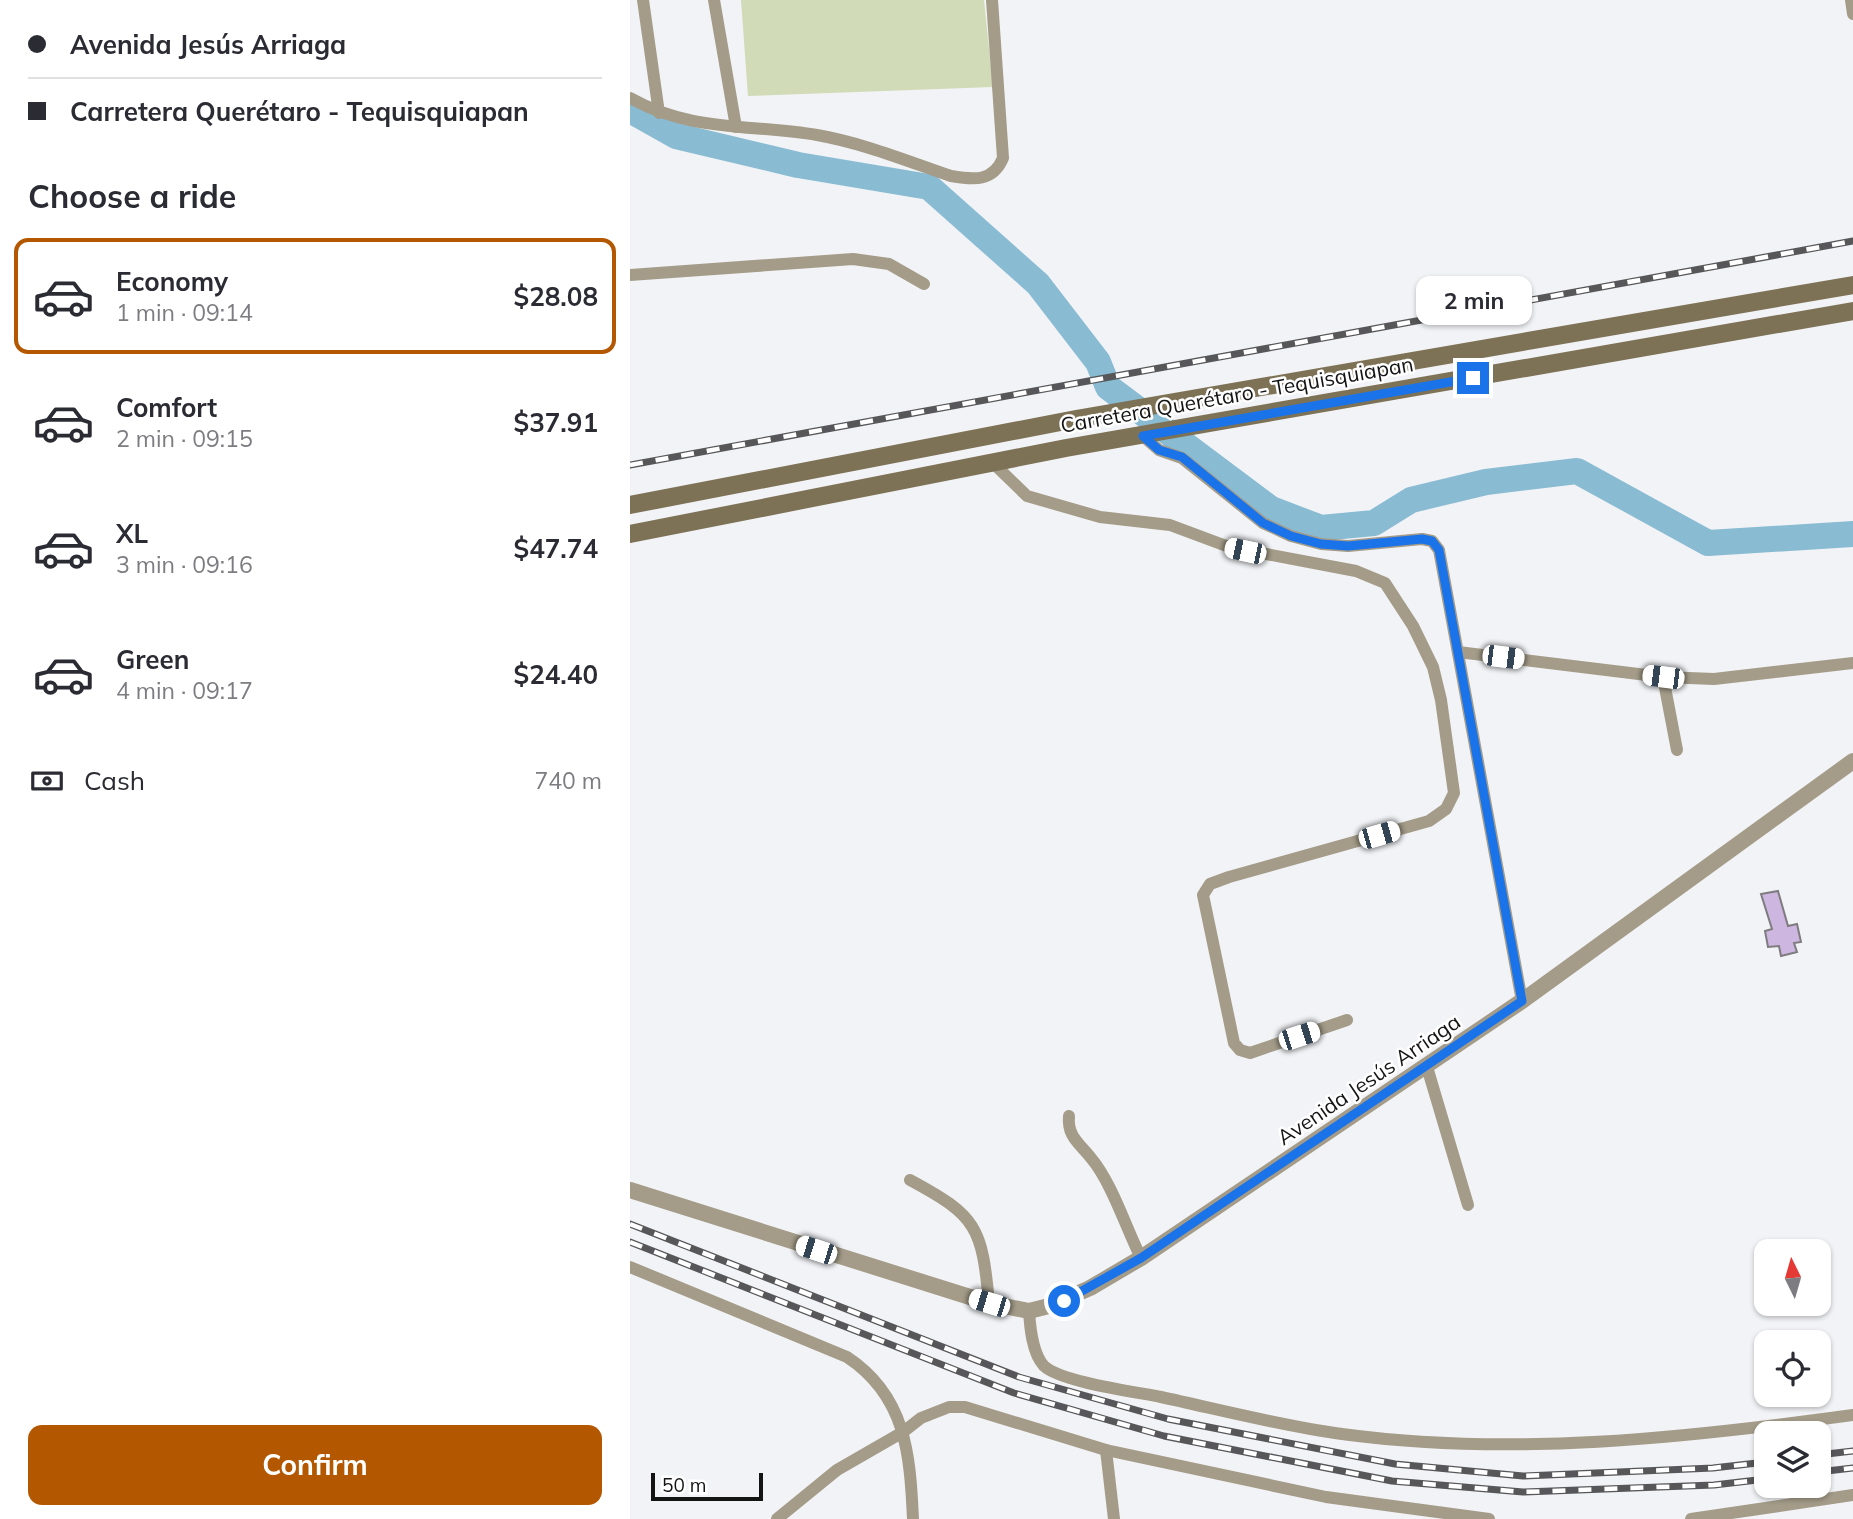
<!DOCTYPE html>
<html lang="en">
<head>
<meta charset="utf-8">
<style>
	body { margin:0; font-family:Mulish,sans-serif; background:#f2f2f3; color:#2b2b33; height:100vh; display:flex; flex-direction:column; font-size:26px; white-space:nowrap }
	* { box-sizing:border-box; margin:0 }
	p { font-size:23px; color:#7c7c81 }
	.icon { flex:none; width:38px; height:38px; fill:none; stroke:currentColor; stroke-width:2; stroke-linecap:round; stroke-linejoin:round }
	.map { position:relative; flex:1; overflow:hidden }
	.sheet { display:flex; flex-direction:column; background:#fff; width:630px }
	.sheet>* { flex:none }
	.banner { display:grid; align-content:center; height:154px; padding:0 28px; background:#fff }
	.needle { width:46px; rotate:355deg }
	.controls { position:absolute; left:1124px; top:1239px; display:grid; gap:14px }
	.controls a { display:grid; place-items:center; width:77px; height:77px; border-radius:14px; background:#fff; box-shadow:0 2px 5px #0004; font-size:35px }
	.scale { position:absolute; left:21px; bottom:18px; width:112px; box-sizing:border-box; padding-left:7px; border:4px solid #141415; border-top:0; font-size:19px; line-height:24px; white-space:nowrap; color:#141415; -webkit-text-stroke:5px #fff; paint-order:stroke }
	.end { position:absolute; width:32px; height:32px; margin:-16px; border:9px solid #1a73e8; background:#fff; box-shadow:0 0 0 4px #fff }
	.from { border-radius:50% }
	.bubble { position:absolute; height:49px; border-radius:14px; background:#fff; box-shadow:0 2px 5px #0004; font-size:23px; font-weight:700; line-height:49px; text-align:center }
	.car { position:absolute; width:21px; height:42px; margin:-21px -10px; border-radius:9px; box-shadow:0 0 5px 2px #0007; background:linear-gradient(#fff 24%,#345 0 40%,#fff 0 76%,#345 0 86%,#fff 0) }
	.banner b { display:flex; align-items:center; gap:24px; height:66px; font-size:26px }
	.banner b+b { border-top:2px solid #e1e1e2 }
	.banner i { width:18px; height:18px; background:#2b2b33 }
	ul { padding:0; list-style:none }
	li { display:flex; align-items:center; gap:21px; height:116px; margin:0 14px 10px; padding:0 14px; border:4px solid transparent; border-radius:14px }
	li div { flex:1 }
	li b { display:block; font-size:26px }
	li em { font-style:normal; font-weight:700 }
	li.selected { border-color:#b45701 }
	li>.icon { width:63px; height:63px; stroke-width:1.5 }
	h2 { padding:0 28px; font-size:32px; line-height:84px }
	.pay { display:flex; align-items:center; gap:18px; height:77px; padding:0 28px; font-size:26px }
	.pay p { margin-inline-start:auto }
	.button { display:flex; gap:14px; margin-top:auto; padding:14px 28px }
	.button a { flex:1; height:80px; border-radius:14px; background:#b45701; color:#fff; font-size:28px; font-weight:700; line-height:80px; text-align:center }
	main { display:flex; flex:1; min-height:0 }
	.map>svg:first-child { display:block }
	.green { fill:#d1dbb7 }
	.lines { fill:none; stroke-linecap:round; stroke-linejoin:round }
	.river { stroke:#89bbd3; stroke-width:26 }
	.building { fill:#cdb6df; stroke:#7e7c7f; stroke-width:2 }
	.minor { stroke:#a49c89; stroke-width:12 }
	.tertiary { stroke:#a49c89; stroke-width:16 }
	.secondary { stroke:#7e7256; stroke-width:18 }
	.rail-casing { stroke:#575759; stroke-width:7 }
	.rail { stroke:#fff; stroke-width:4.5; stroke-dasharray:13; stroke-linecap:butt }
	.route { stroke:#1a73e8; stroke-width:9 }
	.labels { text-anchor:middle; stroke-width:5; stroke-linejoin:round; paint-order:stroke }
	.street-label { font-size:21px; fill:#141415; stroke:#fff }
</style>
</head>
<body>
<main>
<section class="sheet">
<div class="banner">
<b><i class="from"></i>Avenida Jesús Arriaga</b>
<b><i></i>Carretera Querétaro - Tequisquiapan</b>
</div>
<h2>Choose a ride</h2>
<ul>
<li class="selected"><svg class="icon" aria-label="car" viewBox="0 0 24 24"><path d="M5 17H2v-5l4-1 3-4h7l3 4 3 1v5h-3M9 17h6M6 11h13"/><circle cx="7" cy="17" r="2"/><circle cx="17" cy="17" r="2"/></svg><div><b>Economy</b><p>1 min · 09:14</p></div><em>$28.08</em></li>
<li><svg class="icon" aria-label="car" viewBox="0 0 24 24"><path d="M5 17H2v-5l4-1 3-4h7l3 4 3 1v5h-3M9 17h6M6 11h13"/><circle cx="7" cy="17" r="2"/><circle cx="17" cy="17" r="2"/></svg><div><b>Comfort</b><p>2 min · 09:15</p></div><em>$37.91</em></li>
<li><svg class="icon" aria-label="car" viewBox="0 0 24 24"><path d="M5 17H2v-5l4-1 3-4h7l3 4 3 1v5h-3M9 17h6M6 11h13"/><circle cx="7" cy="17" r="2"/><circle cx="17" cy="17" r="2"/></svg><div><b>XL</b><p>3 min · 09:16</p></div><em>$47.74</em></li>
<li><svg class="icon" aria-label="car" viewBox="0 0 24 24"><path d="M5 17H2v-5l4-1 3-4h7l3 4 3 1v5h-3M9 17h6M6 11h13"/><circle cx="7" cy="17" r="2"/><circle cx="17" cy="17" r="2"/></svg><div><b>Green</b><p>4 min · 09:17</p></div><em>$24.40</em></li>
</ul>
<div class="pay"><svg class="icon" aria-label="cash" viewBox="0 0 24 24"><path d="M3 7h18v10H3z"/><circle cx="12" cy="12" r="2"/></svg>Cash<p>740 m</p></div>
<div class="button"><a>Confirm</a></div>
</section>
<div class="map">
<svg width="1223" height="1519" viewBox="0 0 1223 1519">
	<rect width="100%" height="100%" fill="#f2f3f6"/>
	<polygon class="green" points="111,0 354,0 363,87 118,96"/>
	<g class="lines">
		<polyline class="river" points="0,110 46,136 168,165 299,187 408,284 468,362 478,387 641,509 691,528 744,523 781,500 856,482 947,471 1078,543 1223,534"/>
	</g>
	<polygon class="building" points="1148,891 1158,926 1167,924 1171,942 1164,943 1167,952 1151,956 1149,946 1138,947 1135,931 1142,929 1131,894"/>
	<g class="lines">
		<g class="minor">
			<polyline points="13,0 29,113"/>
			<polyline points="84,0 106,127"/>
			<polyline points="1221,0 1223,14"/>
			<path d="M0,98C60,132 121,124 187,135C233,143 277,161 321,176C344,180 363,182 373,158L362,0"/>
			<polyline points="0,275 223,259 259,264 294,284"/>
			<polyline points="513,436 529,450 552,458 633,523 661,536 691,544 718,546 792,539 802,541 809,550 892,1001"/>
			<polyline points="362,462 397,496 470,517 540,525 599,547 726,571 755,583 783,626 803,667 811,700 824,793 816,809 799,821 599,877 580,884 573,895 604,1043 610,1050 620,1053 717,1020"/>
			<polyline points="828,652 1033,677 1084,679 1223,663"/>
			<polyline points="1033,677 1047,750"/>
			<polyline points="797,1067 838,1205"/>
			<path d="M439,1116C437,1136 449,1143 461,1158C482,1183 496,1228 511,1258"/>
			<path d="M280,1180C347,1216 352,1227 359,1303"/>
			<path d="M0,1267L217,1357C276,1396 280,1454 283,1519"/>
			<path d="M399,1311C400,1327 402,1353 414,1366C431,1382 506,1392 531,1397C591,1410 652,1426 712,1434C882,1457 1054,1438 1223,1415"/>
			<polyline points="476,1450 484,1519"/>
			<polyline points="147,1519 207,1470 273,1432 291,1418 319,1407 335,1407 476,1450 696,1497 859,1519"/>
			<polyline points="1061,1519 1223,1495"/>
		</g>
		<polyline class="tertiary" points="0,1190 359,1303 399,1311 419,1306 460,1288 511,1258 892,1001 1223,761"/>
		<g class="secondary">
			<polyline points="0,505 446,419 1223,285"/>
			<polyline points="0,534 436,448 1223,311"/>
		</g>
		<g class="rail-casing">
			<g id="rail">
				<polyline points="0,465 1223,241"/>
				<polyline points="0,1224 389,1377 538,1419 765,1464 893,1476 1083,1468 1136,1462"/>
				<polyline points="0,1242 384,1393 534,1436 762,1481 893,1492 1084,1485 1136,1479"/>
				<polyline points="1188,1455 1223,1451"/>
				<polyline points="1188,1472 1223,1468"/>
			</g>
		</g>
		<use href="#rail" class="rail"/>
	</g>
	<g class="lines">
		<polyline class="route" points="434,1301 511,1258 892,1001 809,550 802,541 792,539 718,546 691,544 661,536 633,523 552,457 529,450 513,436 843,378"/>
	</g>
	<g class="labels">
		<g class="street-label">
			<text transform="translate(607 395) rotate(-10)" y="7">Carretera Querétaro - Tequisquiapan</text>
			<text transform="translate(739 1080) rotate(-34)" y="7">Avenida Jesús Arriaga</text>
		</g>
	</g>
</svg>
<div class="controls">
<a><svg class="needle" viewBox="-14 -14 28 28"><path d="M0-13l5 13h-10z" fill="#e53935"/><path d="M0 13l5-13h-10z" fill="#7c7c81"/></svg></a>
<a><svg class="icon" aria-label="locate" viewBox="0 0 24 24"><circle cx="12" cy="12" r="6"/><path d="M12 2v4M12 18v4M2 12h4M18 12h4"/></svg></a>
<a><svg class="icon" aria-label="layers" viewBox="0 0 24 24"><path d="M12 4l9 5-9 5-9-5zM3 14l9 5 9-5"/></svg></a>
</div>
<div class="scale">50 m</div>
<i class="end from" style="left:434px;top:1301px"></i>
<i class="end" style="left:843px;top:378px"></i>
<div class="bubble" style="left:786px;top:276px;width:116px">2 min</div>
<i class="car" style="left:615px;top:551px;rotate:282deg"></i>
<i class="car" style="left:873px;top:657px;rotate:97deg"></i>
<i class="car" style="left:1033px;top:677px;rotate:277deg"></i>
<i class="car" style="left:749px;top:835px;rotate:74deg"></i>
<i class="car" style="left:669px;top:1036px;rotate:72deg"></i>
<i class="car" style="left:186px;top:1250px;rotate:288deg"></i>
<i class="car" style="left:359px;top:1303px;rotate:287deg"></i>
</div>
</main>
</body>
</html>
